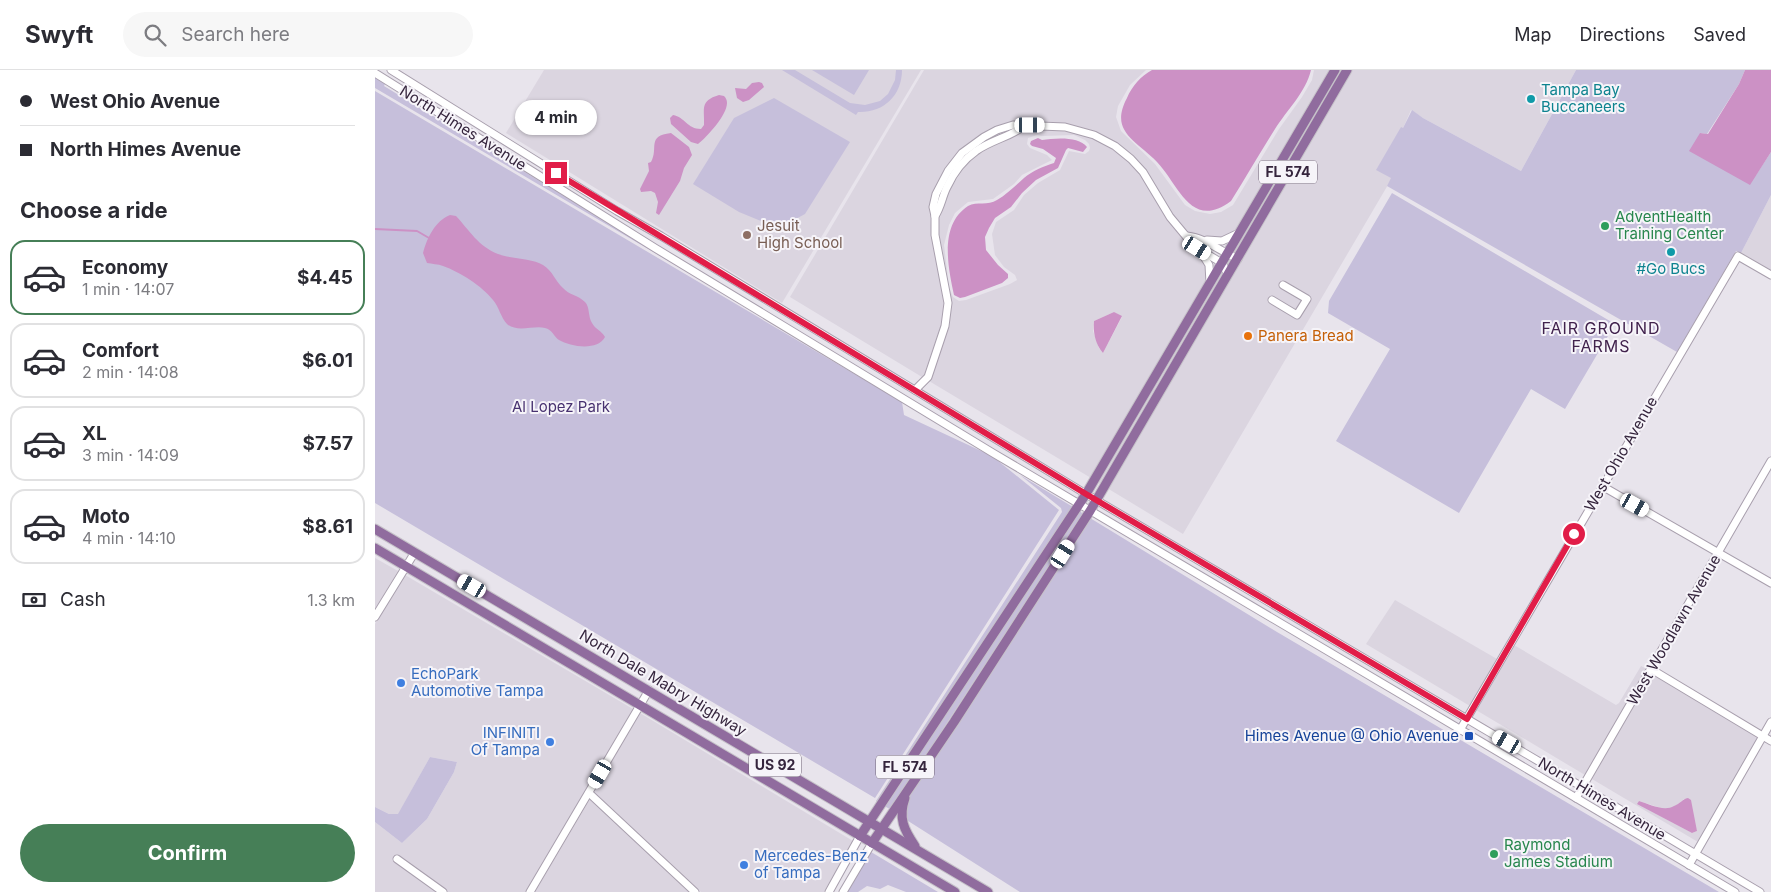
<!DOCTYPE html>
<html lang="en">
<head>
<meta charset="utf-8">
<style>
	body { margin:0; font-family:Inter,sans-serif; background:#f7f7f7; color:#2b2b33; height:100vh; display:flex; flex-direction:column; font-size:19px; white-space:nowrap }
	* { box-sizing:border-box; margin:0 }
	p { font-size:16px; color:#7c7c81 }
	.icon { flex:none; width:28px; height:28px; fill:none; stroke:currentColor; stroke-width:2; stroke-linecap:round; stroke-linejoin:round }
	.map { position:relative; flex:1; overflow:hidden }
	.drawer { display:flex; flex-direction:column; background:#fff; width:375px }
	.drawer>* { flex:none }
	.hud { display:grid; align-content:center; height:110px; padding:0 20px; background:#fff }
	.end { position:absolute; width:22px; height:22px; margin:-11px; border:6px solid #e11d48; background:#fff; box-shadow:0 0 0 2px #fff }
	.from { border-radius:50% }
	.bubble { position:absolute; height:35px; border-radius:18px; background:#fff; box-shadow:0 1px 4px #0004; font-size:16px; font-weight:700; line-height:35px; text-align:center }
	.car { position:absolute; width:15px; height:30px; margin:-15px -8px; border-radius:6px; box-shadow:0 0 4px 1px #0007; background:linear-gradient(#fff 24%,#345 0 40%,#fff 0 76%,#345 0 86%,#fff 0) }
	.hud b { display:flex; align-items:center; gap:18px; height:48px; font-size:19px }
	.hud b+b { border-top:1px solid #e1e1e2 }
	.hud i { width:12px; height:12px; background:#2b2b33 }
	ul { padding:0; list-style:none }
	li { display:flex; align-items:center; gap:15px; height:75px; margin:0 10px 8px; padding:0 10px; border:2px solid #e1e1e2; border-radius:15px }
	li div { flex:1 }
	li b { display:block; font-size:19px }
	li em { font-style:normal; font-weight:700 }
	li.on { border-color:#467f57 }
	li>.icon { width:45px; height:45px; stroke-width:1.5 }
	h2 { padding:0 20px; font-size:22px; line-height:60px }
	.pay { display:flex; align-items:center; gap:12px; height:55px; padding:0 20px; font-size:19px }
	.pay p { margin-inline-start:auto }
	.cta { display:flex; gap:10px; margin-top:auto; padding:10px 20px }
	.cta a { flex:1; height:58px; border-radius:30px; background:#467f57; color:#fff; font-size:20px; font-weight:700; line-height:58px; text-align:center }
	header { display:flex; align-items:center; gap:30px; box-sizing:border-box; height:70px; padding:0 25px; background:#fff; border-bottom:1px solid #e1e1e2 }
	header strong { font-size:24px }
	nav { display:flex; gap:28px; margin-inline-start:auto; font-size:18px }
	.search { width:350px; height:45px; background:#f7f7f7; display:flex; align-items:center; gap:12px; box-sizing:border-box; padding:0 18px; border-radius:28px; color:#7c7c81; font-size:19px }
	main { display:flex; flex:1; min-height:0 }
	.map>svg:first-child { display:block }
	.built { fill:#dbd5e0; fill-rule:evenodd }
	.green { fill:#c6bfdb }
	.water { fill:#cc91c5 }
	.lines { fill:none; stroke-linecap:round; stroke-linejoin:round }
	.stream { stroke:#cc91c5; stroke-width:2 }
	.minor-casing { stroke:#a89fad; stroke-width:9 }
	.major-casing { stroke:#c6c2c9; stroke-width:11 }
	.minor { stroke:#fff; stroke-width:7 }
	.major { stroke:#906c9e; stroke-width:9 }
	.route { stroke:#e11d48; stroke-width:6 }
	.culture-dot { fill:#0f9aa8; stroke:#f6f4f9; stroke-width:2 }
	.leisure-dot { fill:#2e9e5b; stroke:#f6f4f9; stroke-width:2 }
	.education-dot { fill:#8d6e63; stroke:#f6f4f9; stroke-width:2 }
	.food-dot { fill:#e8710a; stroke:#f6f4f9; stroke-width:2 }
	.shop-dot { fill:#3f7fe0; stroke:#f6f4f9; stroke-width:2 }
	.transit-dot { fill:#1a4fb4; stroke:#f6f4f9; stroke-width:2 }
	.labels { text-anchor:middle; stroke-width:4; stroke-linejoin:round; paint-order:stroke }
	.shield { fill:#f6f4f9; stroke:#6f6375; stroke-width:1 }
	.shield-label { font-size:14px; font-weight:bold; fill:#35253d }
	.culture-label { font-size:15px; fill:#0d838f; stroke:#f6f4f9; text-anchor:start }
	.street-label { font-size:15px; fill:#35253d; stroke:#f6f4f9 }
	.leisure-label { font-size:15px; fill:#27864d; stroke:#f6f4f9; text-anchor:start }
	.education-label { font-size:15px; fill:#785e54; stroke:#f6f4f9; text-anchor:start }
	.food-label { font-size:15px; fill:#c56008; stroke:#f6f4f9; text-anchor:start }
	.park-label { font-size:15px; fill:#483270; stroke:#f6f4f9 }
	.shop-label { font-size:15px; fill:#366cbe; stroke:#f6f4f9; text-anchor:start }
	.transit-label { font-size:15px; fill:#164399; stroke:#f6f4f9; text-anchor:end }
	.neighbourhood-label { font-size:16px; letter-spacing:1px; fill:#41224d; stroke:#f6f4f9 }
</style>
</head>
<body>
<header>
<strong>Swyft</strong>
<div class="search"><svg class="icon" aria-label="search" viewBox="0 0 24 24"><circle cx="10" cy="10" r="6"/><path d="M15 15l6 6"/></svg>Search here</div>
<nav><a>Map</a><a>Directions</a><a>Saved</a></nav>
</header>
<main>
<section class="drawer">
<div class="hud">
<b><i class="from"></i>West Ohio Avenue</b>
<b><i></i>North Himes Avenue</b>
</div>
<h2>Choose a ride</h2>
<ul>
<li class="on"><svg class="icon" aria-label="car" viewBox="0 0 24 24"><path d="M5 17H2v-5l4-1 3-4h7l3 4 3 1v5h-3M9 17h6M6 11h13"/><circle cx="7" cy="17" r="2"/><circle cx="17" cy="17" r="2"/></svg><div><b>Economy</b><p>1 min · 14:07</p></div><em>$4.45</em></li>
<li><svg class="icon" aria-label="car" viewBox="0 0 24 24"><path d="M5 17H2v-5l4-1 3-4h7l3 4 3 1v5h-3M9 17h6M6 11h13"/><circle cx="7" cy="17" r="2"/><circle cx="17" cy="17" r="2"/></svg><div><b>Comfort</b><p>2 min · 14:08</p></div><em>$6.01</em></li>
<li><svg class="icon" aria-label="car" viewBox="0 0 24 24"><path d="M5 17H2v-5l4-1 3-4h7l3 4 3 1v5h-3M9 17h6M6 11h13"/><circle cx="7" cy="17" r="2"/><circle cx="17" cy="17" r="2"/></svg><div><b>XL</b><p>3 min · 14:09</p></div><em>$7.57</em></li>
<li><svg class="icon" aria-label="car" viewBox="0 0 24 24"><path d="M5 17H2v-5l4-1 3-4h7l3 4 3 1v5h-3M9 17h6M6 11h13"/><circle cx="7" cy="17" r="2"/><circle cx="17" cy="17" r="2"/></svg><div><b>Moto</b><p>4 min · 14:10</p></div><em>$8.61</em></li>
</ul>
<div class="pay"><svg class="icon" aria-label="cash" viewBox="0 0 24 24"><path d="M3 7h18v10H3z"/><circle cx="12" cy="12" r="2"/></svg>Cash<p>1.3 km</p></div>
<div class="cta"><a>Confirm</a></div>
</section>
<div class="map">
<svg width="1396" height="822" viewBox="0 0 1396 822">
	<rect width="100%" height="100%" fill="#e8e4ec"/>
	<g class="built">
		<polygon points="169,0 546,0 407,233 131,63"/>
		<polygon points="549,0 771,0 755,15 743,36 741,47 746,61 780,94 810,135 820,141 835,144 846,142 858,135 904,59 927,27 937,10 939,0 956,0 861,161 846,168 839,168 814,163 798,145 776,108 764,92 741,73 716,60 691,54 676,52 637,51 613,60 593,73 584,81 569,99 558,122 554,136 557,165 570,233 566,255 549,305 547,307 415,227"/>
		<polygon points="965,0 967,0 861,184 857,183"/>
		<polygon points="976,0 1201,0 1146,101 1048,48 1036,40 1028,58 1026,58 1002,99 1017,108 808,464 732,418 856,208 858,207 858,205"/>
		<path d="M650,59H676L711,65L724,71L747,86L765,104L792,148L809,167V169L827,189L831,195L832,211L716,408L554,311L556,308L574,257L577,234L575,220L578,227L584,231L591,230L635,214L642,210L640,205L629,197L620,185L617,164L621,152L639,140L649,125L663,113L685,100L694,81L710,84L714,81L715,78L714,74L710,70L699,65L667,66L662,65L653,68L652,74L655,78L672,85L677,90L647,105L639,114L618,129L593,132L580,143L574,155L569,175L573,208L564,165L563,152L575,119L591,95L603,84L618,74L643,65ZM739,242L747,247L728,283L724,278L718,261L719,251Z"/>
		<polygon points="1396,125 1396,200 1366,183"/>
		<polygon points="847,200 849,204 726,414 723,412"/>
		<polygon points="0,488 23,501 0,539"/>
		<polygon points="30,505 258,639 151,822 73,822 21,784 17,790 62,822 0,822 0,752 27,773 52,749 79,702 82,692 55,687 23,745 14,744 0,737 0,554"/>
		<polygon points="1020,530 1122,589 1095,636 991,574"/>
		<polygon points="1139,575 1241,635 1244,633 1266,596 1272,599 1210,705 1101,640"/>
		<path d="M1277,604L1383,667L1323,772L1217,709ZM1309,729L1322,761L1317,763L1263,734L1264,731L1289,739L1298,738Z"/>
		<polygon points="265,643 478,771 449,822 326,822 218,723"/>
		<polygon points="215,729 315,822 160,822"/>
	</g>
	<g class="green">
		<path d="M407,0H420L475,33L490,35L505,31L513,24L520,10L521,0H527C527,26 508,43 483,42L481,45Z"/>
		<polygon points="437,0 494,0 479,25"/>
		<polygon points="1201,0 1370,0 1364,14 1332,64 1325,63 1381,105 1396,82 1396,125 1366,183 1361,181 1302,282 1012,116 1016,108 1001,100 1026,57 1028,58 1037,40 1048,48 1146,101"/>
		<polygon points="0,7 10,14 9,16 336,216 0,18"/>
		<polygon points="0,21 527,332 529,345 617,386 684,440 500,728 0,433"/>
		<polygon points="399,28 475,72 430,144 417,151 400,155 391,153 364,142 318,114 359,48"/>
		<polygon points="1017,123 1240,254 1190,339 1156,319 1084,443 961,371 1015,279 953,243 954,231"/>
		<polygon points="645,405 698,437 502,732 501,731 687,442 686,438"/>
		<polygon points="705,441 708,444 529,719 515,739 509,736"/>
		<polygon points="715,448 902,562 1344,822 645,822 530,749 531,735 535,725"/>
		<polygon points="55,687 82,692 79,702 52,749 27,773 0,752 0,737 14,744 23,744"/>
		<polygon points="496,782 563,822 531,822 513,815 505,819 492,816 483,822 472,822"/>
	</g>
	<g class="water">
		<path d="M777,0H936C931,22 912,40 900,59C885,83 871,107 856,131C816,161 804,115 782,92C761,70 734,62 752,28C757,16 766,6 777,0Z"/>
		<polygon points="1370,0 1396,0 1396,82 1375,115 1314,81 1325,63 1333,64 1364,14"/>
		<polygon points="384,12 387,13 389,17 374,30 368,32 362,28 360,18 371,19 377,13"/>
		<path d="M344,25L349,26C351,28 352,30 352,33C352,45 332,67 323,74L316,72L296,54L295,48L298,45C310,47 312,59 326,59L329,55C330,39 324,31 344,25Z"/>
		<path d="M296,63L314,77L317,85L309,98L305,111L284,145L281,143L283,132L280,123L276,121L266,122L265,119L274,101L273,93L276,92C284,78 271,66 296,63Z"/>
		<path d="M663,68L667,70C680,68 704,66 712,77L708,82L693,78L691,80L683,98L661,110L647,123L636,137L620,148L614,158L610,167L611,180L623,195L633,204V208L627,213L590,227L585,228L579,225C573,197 564,155 593,136C602,131 613,136 622,130C632,124 640,116 649,108C657,101 669,96 679,93L681,88L668,79L657,76L655,74L656,71Z"/>
		<path d="M75,145L81,146C95,161 103,176 123,184C136,189 157,188 168,195C178,201 180,211 188,218C194,225 203,225 210,232C215,237 213,247 217,253C220,259 227,261 230,267C223,281 196,277 184,270C179,267 177,259 170,258C159,255 142,263 132,254C126,248 124,237 118,230C107,216 85,202 68,196C63,194 57,194 52,193L48,183C52,168 60,151 75,145Z"/>
		<path d="M739,242L747,246L728,283C720,274 718,262 719,251Z"/>
		<path d="M1313,728L1316,730L1322,761L1317,763L1262,734L1264,731C1274,734 1289,742 1299,736C1305,734 1307,729 1313,728Z"/>
	</g>
	<g class="lines">
		<polyline class="stream" points="0,159 42,161 54,168"/>
		<g class="minor-casing">
			<g id="minor">
				<polyline points="16,0 242,141 286,166 711,424 1385,822"/>
				<polyline points="0,3 280,178 618,383 1360,822"/>
				<path d="M560,146C566,137 567,127 572,117C578,104 588,90 601,81C616,70 635,67 649,56"/>
				<path d="M812,166C831,168 846,182 863,189"/>
				<polyline points="832,170 847,171 864,163"/>
				<polyline points="826,182 834,195 835,213"/>
				<polyline points="897,230 922,245 932,229 908,215"/>
				<polyline points="540,320 553,307 570,256 573,233 560,165 560,146 558,137 561,124 573,101 587,83 609,67 622,60 638,55 690,57 719,65 740,76 756,89 768,102 795,147 820,177 847,193 853,205"/>
				<polyline points="1227,416 1396,513"/>
				<polyline points="0,547 40,482"/>
				<polyline points="1276,599 1396,671"/>
				<polyline points="1085,660 1363,186 1396,205"/>
				<polyline points="214,723 320,822"/>
				<polyline points="1201,728 1396,391"/>
				<polyline points="22,789 68,822"/>
				<polyline points="1314,795 1396,652"/>
				<polyline points="155,822 274,620"/>
				<polyline points="454,822 485,766"/>
				<polyline points="468,822 497,773"/>
			</g>
		</g>
		<g class="major-casing">
			<g id="major">
				<polyline points="0,459 613,822"/>
				<polyline points="0,478 580,822"/>
				<path d="M530,728C523,748 529,760 540,776"/>
				<polyline points="485,766 711,424 960,0"/>
				<polyline points="497,773 579,652 715,441 972,0"/>
			</g>
		</g>
		<use href="#minor" class="minor"/>
		<use href="#major" class="major"/>
	</g>
	<g class="lines">
		<polyline class="route" points="181,103 711,424 1092,649 1199,464"/>
	</g>
	<g class="culture-dot">
		<circle cx="1156" cy="29" r="5"/>
		<circle cx="1296" cy="182" r="5"/>
	</g>
	<g class="leisure-dot">
		<circle cx="1230" cy="156" r="5"/>
		<circle cx="1119" cy="784" r="5"/>
	</g>
	<circle class="education-dot" cx="372" cy="165" r="5"/>
	<circle class="food-dot" cx="873" cy="266" r="5"/>
	<g class="shop-dot">
		<circle cx="26" cy="613" r="5"/>
		<circle cx="175" cy="672" r="5"/>
		<circle cx="369" cy="795" r="5"/>
	</g>
	<rect class="transit-dot" x="1089" y="661" width="10" height="10" rx="2.5"/>
	<g class="labels">
		<g class="shield">
			<rect x="884" y="90.5" width="58" height="23" rx="4"/>
			<rect x="374" y="683.5" width="52" height="23" rx="4"/>
			<rect x="501" y="685.5" width="58" height="23" rx="4"/>
		</g>
		<g class="shield-label">
			<text x="913" y="107">FL 574</text>
			<text x="400" y="700">US 92</text>
			<text x="530" y="702">FL 574</text>
		</g>
		<g class="culture-label">
			<text x="1166" y="25">Tampa Bay<tspan x="1166" dy="17">Buccaneers</tspan></text>
			<text x="1296" y="204" text-anchor="middle">#Go Bucs</text>
		</g>
		<g class="street-label">
			<text transform="translate(88 58) rotate(32)" y="5">North Himes Avenue</text>
			<text transform="translate(1246 384) rotate(-60)" y="5">West Ohio Avenue</text>
			<text transform="translate(1299 560) rotate(-60)" y="5">West Woodlawn Avenue</text>
			<text transform="translate(288 613) rotate(31)" y="5">North Dale Mabry Highway</text>
			<text transform="translate(1227 729) rotate(31)" y="5">North Himes Avenue</text>
		</g>
		<g class="leisure-label">
			<text x="1240" y="152">AdventHealth<tspan x="1240" dy="17">Training Center</tspan></text>
			<text x="1129" y="780">Raymond<tspan x="1129" dy="17">James Stadium</tspan></text>
		</g>
		<g class="education-label">
			<text x="382" y="161">Jesuit<tspan x="382" dy="17">High School</tspan></text>
		</g>
		<g class="food-label">
			<text x="883" y="271">Panera Bread</text>
		</g>
		<g class="park-label">
			<text x="186" y="342">Al Lopez Park</text>
		</g>
		<g class="shop-label">
			<text x="36" y="609">EchoPark<tspan x="36" dy="17">Automotive Tampa</tspan></text>
			<text x="165" y="668" text-anchor="end">INFINITI<tspan x="165" dy="17">Of Tampa</tspan></text>
			<text x="379" y="791">Mercedes-Benz<tspan x="379" dy="17">of Tampa</tspan></text>
		</g>
		<g class="transit-label">
			<text x="1084" y="671">Himes Avenue @ Ohio Avenue</text>
		</g>
		<g class="neighbourhood-label">
			<text x="1226" y="264">FAIR GROUND<tspan x="1226" dy="18">FARMS</tspan></text>
		</g>
	</g>
</svg>
<i class="end from" style="left:1199px;top:464px"></i>
<i class="end" style="left:181px;top:103px"></i>
<div class="bubble" style="left:140px;top:30px;width:82px">4 min</div>
<i class="car" style="left:655px;top:55px;rotate:90deg"></i>
<i class="car" style="left:822px;top:178px;rotate:121deg"></i>
<i class="car" style="left:1260px;top:435px;rotate:119deg"></i>
<i class="car" style="left:688px;top:484px;rotate:32deg"></i>
<i class="car" style="left:97px;top:516px;rotate:300deg"></i>
<i class="car" style="left:1132px;top:672px;rotate:300deg"></i>
<i class="car" style="left:225px;top:704px;rotate:210deg"></i>
</div>
</main>
</body>
</html>
